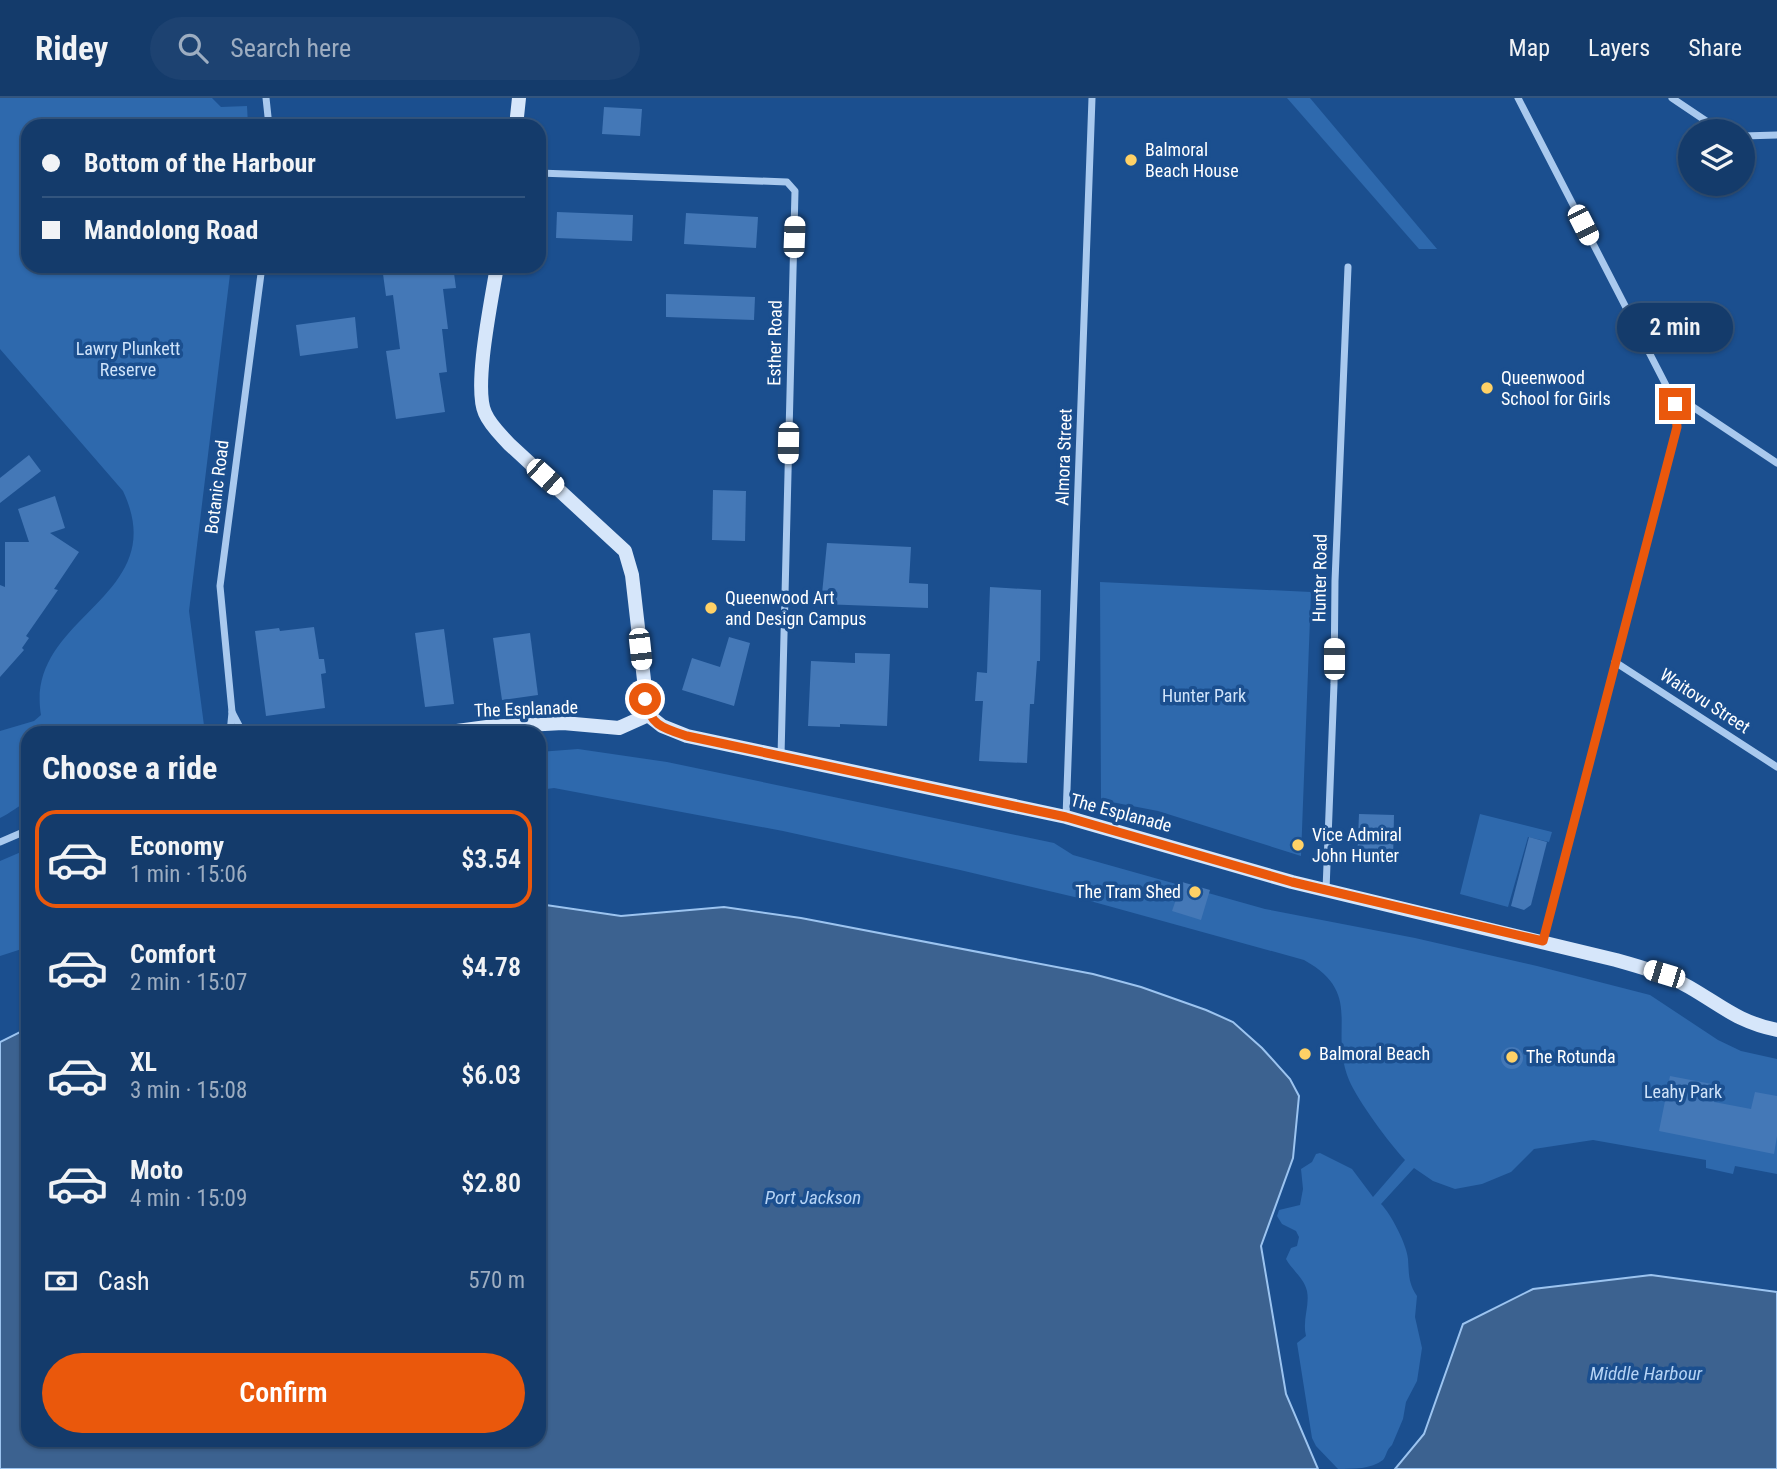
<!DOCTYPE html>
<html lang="en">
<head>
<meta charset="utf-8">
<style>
	body { margin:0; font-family:"Roboto Condensed",sans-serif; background:#1d4271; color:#f1f3f6; height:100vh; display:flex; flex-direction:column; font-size:26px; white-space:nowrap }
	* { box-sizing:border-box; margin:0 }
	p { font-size:23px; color:#9dadc1 }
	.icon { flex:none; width:38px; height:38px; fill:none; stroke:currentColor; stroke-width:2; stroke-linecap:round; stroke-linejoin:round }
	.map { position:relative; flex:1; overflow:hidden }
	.sheet { position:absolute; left:21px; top:628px; width:525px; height:721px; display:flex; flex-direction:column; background:#143b6b; border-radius:21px; box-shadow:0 2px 5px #0004,0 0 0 2px #33557e }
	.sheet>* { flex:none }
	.top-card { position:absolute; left:21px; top:21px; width:525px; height:154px; border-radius:21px; box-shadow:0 2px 5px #0004,0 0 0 2px #33557e; display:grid; align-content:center; height:154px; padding:0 21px; background:#143b6b }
	.fabs { position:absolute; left:1678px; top:21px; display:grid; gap:14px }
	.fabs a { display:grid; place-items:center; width:77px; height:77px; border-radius:50%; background:#143b6b; box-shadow:0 2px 5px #0004,0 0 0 2px #33557e; font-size:35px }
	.end { position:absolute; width:32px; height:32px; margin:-16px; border:9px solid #ea580c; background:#fff; box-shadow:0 0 0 4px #fff }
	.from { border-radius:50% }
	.bubble { position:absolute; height:49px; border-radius:24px; background:#143b6b; box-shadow:0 2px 5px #0004,0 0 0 2px #33557e; font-size:23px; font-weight:600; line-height:49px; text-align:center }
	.car { position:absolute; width:21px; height:42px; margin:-21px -10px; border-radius:9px; box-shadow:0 0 5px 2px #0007; background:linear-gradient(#fff 24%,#345 0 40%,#fff 0 76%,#345 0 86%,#fff 0) }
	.top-card b { display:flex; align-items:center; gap:24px; height:66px; font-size:26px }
	.top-card b+b { border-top:2px solid #33557e }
	.top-card i { width:18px; height:18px; background:#f1f3f6 }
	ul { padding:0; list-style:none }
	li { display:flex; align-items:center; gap:21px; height:98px; margin:0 14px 10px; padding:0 7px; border:4px solid transparent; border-radius:21px }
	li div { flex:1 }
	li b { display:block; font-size:26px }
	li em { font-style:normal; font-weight:600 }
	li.on { border-color:#ea580c }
	li>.icon { width:63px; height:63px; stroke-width:1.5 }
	h2 { padding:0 21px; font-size:32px; line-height:84px }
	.pay { display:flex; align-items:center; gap:18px; height:77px; padding:0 21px; font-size:26px }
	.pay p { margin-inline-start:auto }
	.primary-button { display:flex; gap:14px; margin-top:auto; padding:14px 21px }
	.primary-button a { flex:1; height:80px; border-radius:42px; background:#ea580c; color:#fff; font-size:28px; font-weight:600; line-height:80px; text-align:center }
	header { display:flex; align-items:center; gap:42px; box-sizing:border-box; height:98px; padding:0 35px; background:#143b6b; border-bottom:2px solid #33557e }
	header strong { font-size:33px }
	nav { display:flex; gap:38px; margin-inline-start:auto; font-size:24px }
	.search { width:490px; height:63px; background:#1d4271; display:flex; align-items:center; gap:18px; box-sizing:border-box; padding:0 24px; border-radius:38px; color:#9dadc1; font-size:26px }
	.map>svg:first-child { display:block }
	.green { fill:#2e69ad }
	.water { fill:#3c6290; stroke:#9cc4f0; stroke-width:2 }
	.building { fill:#4478b7 }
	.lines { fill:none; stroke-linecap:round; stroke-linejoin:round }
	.street { stroke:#a9c9ee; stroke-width:7 }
	.secondary { stroke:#d6e6fa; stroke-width:14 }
	.route { stroke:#ea580c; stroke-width:9 }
	.poi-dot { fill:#ffd166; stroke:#1b4f8f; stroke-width:2.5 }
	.labels { text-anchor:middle; stroke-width:7; stroke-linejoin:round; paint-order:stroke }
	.poi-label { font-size:18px; fill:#fff; stroke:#1b4f8f; text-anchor:start }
	.street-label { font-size:18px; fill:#fff; stroke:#1b4f8f }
	.park-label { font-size:18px; fill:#cfe3fa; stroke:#1b4f8f }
	.water-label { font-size:19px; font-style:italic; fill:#b5d3f5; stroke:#1b4f8f }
</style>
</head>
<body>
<header>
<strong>Ridey</strong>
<div class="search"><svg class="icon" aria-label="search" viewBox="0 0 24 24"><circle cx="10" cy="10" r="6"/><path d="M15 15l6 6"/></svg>Search here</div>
<nav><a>Map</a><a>Layers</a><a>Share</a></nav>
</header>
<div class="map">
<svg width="1777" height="1371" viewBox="0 0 1777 1371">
	<rect width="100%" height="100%" fill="#1b4f8f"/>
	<g class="green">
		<path d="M0,0H212L221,9L247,8L248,27L28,28V168H231L189,513L205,635H28V704C17,708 11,715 0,720V633L34,623L41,617C24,517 174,501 123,393L0,251Z"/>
		<polygon points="1287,0 1310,0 1437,151 1419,151"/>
		<polygon points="1100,484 1311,494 1301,758 1158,713 1101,702"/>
		<path d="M578,651L667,664L1054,745L1073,757L1265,811L1415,840L1537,868L1650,897L1718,942L1741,953L1777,961V1076L1735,1068L1733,1076L1706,1070V1062L1593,1042L1534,1051L1511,1074L1482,1086L1455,1091L1433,1083L1414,1070L1381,1106C1391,1116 1407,1147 1408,1161C1409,1175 1408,1185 1417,1198L1415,1219L1422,1250L1419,1270L1417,1283L1406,1304L1403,1321L1392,1347C1386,1352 1387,1357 1383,1362C1371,1371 1354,1371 1338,1371L1316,1348L1312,1340L1297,1245L1306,1238C1302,1222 1310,1208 1307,1193C1304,1180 1292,1172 1286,1161L1291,1150L1297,1148L1299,1139L1296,1133L1282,1126L1277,1118L1279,1112L1300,1107L1303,1091L1301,1071L1312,1064L1316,1056L1320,1055L1352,1071L1373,1099L1405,1062C1389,1045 1358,1003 1349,982C1328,931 1365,896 1304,862L1083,801L960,772L783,733L554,690L539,692V654Z"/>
		<polygon points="1480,716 1552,734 1549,744 1528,739 1508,809 1460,796"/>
		<polygon points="28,751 28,849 0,858 0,763"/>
	</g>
	<g class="water">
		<polygon points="539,806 621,818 724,809 801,820 1093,876 1141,889 1206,912 1233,924 1262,950 1290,981 1299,998 1293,1060 1261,1148 1286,1296 1318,1371 0,1371 0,944 28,930 28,1342 539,1342"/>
		<polygon points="1651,1177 1777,1194 1777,1371 1395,1371 1424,1336 1463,1226 1533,1191"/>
	</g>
	<g class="building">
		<polygon points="604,9 642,11 640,38 602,36"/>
		<polygon points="557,114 633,117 632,143 556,140"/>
		<polygon points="686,115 758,119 756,150 684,146"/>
		<polygon points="453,168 456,190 443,191 448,231 442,231 447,274 439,275 445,314 396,321 386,253 400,251 393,197 386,198 383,176"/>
		<polygon points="666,196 755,199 754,222 666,219"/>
		<polygon points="355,219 358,250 300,258 296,227"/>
		<polygon points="29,357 41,373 0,405 0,380"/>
		<polygon points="713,392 746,393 745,443 712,442"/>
		<polygon points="55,398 65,430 50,435 79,454 54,491 58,492 26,538 29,540 22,550 24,552 0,579 0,487 5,489 5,444 29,444 18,411"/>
		<polygon points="827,445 911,449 909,485 928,486 928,510 821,506"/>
		<polygon points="990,489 1041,492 1040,563 1037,563 1034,606 1030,606 1027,665 979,663 983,603 975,603 977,574 987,575"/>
		<polygon points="314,529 319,561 324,561 326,575 321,576 325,610 266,618 255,533 279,530 280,533"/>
		<polygon points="444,531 454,606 425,609 415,535"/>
		<polygon points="530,535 538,597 502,602 493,540"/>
		<polygon points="729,539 750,545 734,608 682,592 692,560 720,569"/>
		<polygon points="855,555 890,556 887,628 840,626 840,629 808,628 811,563 855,565"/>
		<polygon points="1359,716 1394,717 1393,764 1357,763"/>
		<polygon points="1529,739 1547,744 1531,807 1524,812 1511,808"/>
		<polygon points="1182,784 1210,792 1201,822 1172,813"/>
		<circle cx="1512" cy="960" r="11"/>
		<polygon points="1670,978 1717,987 1714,1004 1751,1011 1755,994 1777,998 1777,1038 1774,1056 1659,1033"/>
	</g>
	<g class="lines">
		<g class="street">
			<polyline points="266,0 269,28"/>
			<polyline points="1518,0 1669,293 1675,306 1677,329 1543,843"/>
			<polyline points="1672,0 1721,33"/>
			<polyline points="1743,38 1777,37"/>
			<polyline points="539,75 787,84 795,93 781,658"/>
			<polyline points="1669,293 1777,365"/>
			<polyline points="1615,564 1777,669"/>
			<polyline points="232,614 243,635"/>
			<polyline points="230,635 232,614 220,488 262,168"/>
			<polyline points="1066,719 1092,0"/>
			<polyline points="0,744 28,732"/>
			<polyline points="1326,792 1334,586 1335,483 1348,169"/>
		</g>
		<g class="secondary">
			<polyline points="516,28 519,0"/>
			<path d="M497,168C492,200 473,289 485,315C490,327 500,336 509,346L625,453L632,477L648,617"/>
			<path d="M648,617L662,628L687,638L1066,719L1292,784L1616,862C1641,869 1666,876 1689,889C1722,908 1738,924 1777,932"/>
			<polyline points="442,635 487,629 563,625 619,630 648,617"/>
		</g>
	</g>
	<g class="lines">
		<path class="route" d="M645,601C650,627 662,630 687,638L1066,719L1292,784L1543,843L1677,329L1675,306"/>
	</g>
	<g class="poi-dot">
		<circle cx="1131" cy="62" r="7"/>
		<circle cx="1487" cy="290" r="7"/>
		<circle cx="711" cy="510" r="7"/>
		<circle cx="1298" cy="747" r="7"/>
		<circle cx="1195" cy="794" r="7"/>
		<circle cx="1305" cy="956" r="7"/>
		<circle cx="1512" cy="959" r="7"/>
	</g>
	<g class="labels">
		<g class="poi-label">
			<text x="1145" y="58">Balmoral<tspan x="1145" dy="21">Beach House</tspan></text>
			<text x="1501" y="286">Queenwood<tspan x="1501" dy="21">School for Girls</tspan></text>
			<text x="725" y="506">Queenwood Art<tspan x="725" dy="21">and Design Campus</tspan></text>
			<text x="1312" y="743">Vice Admiral<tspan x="1312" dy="21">John Hunter</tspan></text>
			<text x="1181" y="800" text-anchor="end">The Tram Shed</text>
			<text x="1319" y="962">Balmoral Beach</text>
			<text x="1526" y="965">The Rotunda</text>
		</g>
		<g class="street-label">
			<text transform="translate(775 245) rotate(-89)" y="6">Esther Road</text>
			<text transform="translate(1064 359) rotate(-88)" y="6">Almora Street</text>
			<text transform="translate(217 389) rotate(-83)" y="6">Botanic Road</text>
			<text transform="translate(1320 480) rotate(-89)" y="6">Hunter Road</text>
			<text transform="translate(1705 603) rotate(33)" y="6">Waitovu Street</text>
			<text transform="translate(526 611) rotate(-2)" y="6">The Esplanade</text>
			<text transform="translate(1121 715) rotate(15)" y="6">The Esplanade</text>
		</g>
		<g class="park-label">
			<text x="128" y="257">Lawry Plunkett<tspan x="128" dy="21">Reserve</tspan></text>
			<text x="1204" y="604">Hunter Park</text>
			<text x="1683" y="1000">Leahy Park</text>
		</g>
		<g class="water-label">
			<text x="813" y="1106">Port Jackson</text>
			<text x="1646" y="1282">Middle Harbour</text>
		</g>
	</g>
</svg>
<div class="fabs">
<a><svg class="icon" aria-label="layers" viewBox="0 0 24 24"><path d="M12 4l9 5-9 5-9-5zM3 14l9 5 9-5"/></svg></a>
</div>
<i class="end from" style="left:645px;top:601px"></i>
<i class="end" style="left:1675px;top:306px"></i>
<div class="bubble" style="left:1617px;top:205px;width:116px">2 min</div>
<i class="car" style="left:1583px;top:127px;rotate:153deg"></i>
<i class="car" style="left:794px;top:139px;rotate:2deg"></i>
<i class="car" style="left:788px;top:345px;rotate:181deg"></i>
<i class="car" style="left:545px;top:379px;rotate:132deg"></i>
<i class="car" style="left:640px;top:551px;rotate:174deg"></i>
<i class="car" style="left:1334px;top:561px;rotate:0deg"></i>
<i class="car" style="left:1664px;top:876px;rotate:287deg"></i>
<div class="top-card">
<b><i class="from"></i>Bottom of the Harbour</b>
<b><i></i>Mandolong Road</b>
</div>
<section class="sheet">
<h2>Choose a ride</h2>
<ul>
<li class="on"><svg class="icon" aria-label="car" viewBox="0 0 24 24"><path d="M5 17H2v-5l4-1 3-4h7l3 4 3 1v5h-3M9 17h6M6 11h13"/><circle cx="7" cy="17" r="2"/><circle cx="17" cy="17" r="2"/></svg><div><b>Economy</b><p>1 min · 15:06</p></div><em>$3.54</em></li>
<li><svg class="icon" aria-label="car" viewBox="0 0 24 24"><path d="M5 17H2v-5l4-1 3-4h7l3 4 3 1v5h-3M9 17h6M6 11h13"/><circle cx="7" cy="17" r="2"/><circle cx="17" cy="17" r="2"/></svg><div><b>Comfort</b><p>2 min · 15:07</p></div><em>$4.78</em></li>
<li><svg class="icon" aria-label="car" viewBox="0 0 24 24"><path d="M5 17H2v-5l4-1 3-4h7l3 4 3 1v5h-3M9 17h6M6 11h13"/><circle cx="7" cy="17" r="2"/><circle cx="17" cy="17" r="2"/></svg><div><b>XL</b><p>3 min · 15:08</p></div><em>$6.03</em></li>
<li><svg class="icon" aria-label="car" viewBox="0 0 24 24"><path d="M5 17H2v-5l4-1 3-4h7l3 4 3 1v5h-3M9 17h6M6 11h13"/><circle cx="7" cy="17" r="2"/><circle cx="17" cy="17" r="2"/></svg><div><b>Moto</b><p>4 min · 15:09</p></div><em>$2.80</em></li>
</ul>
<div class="pay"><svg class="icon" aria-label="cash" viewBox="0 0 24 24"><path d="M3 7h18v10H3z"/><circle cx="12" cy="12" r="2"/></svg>Cash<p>570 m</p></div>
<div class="primary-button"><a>Confirm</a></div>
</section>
</div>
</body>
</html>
